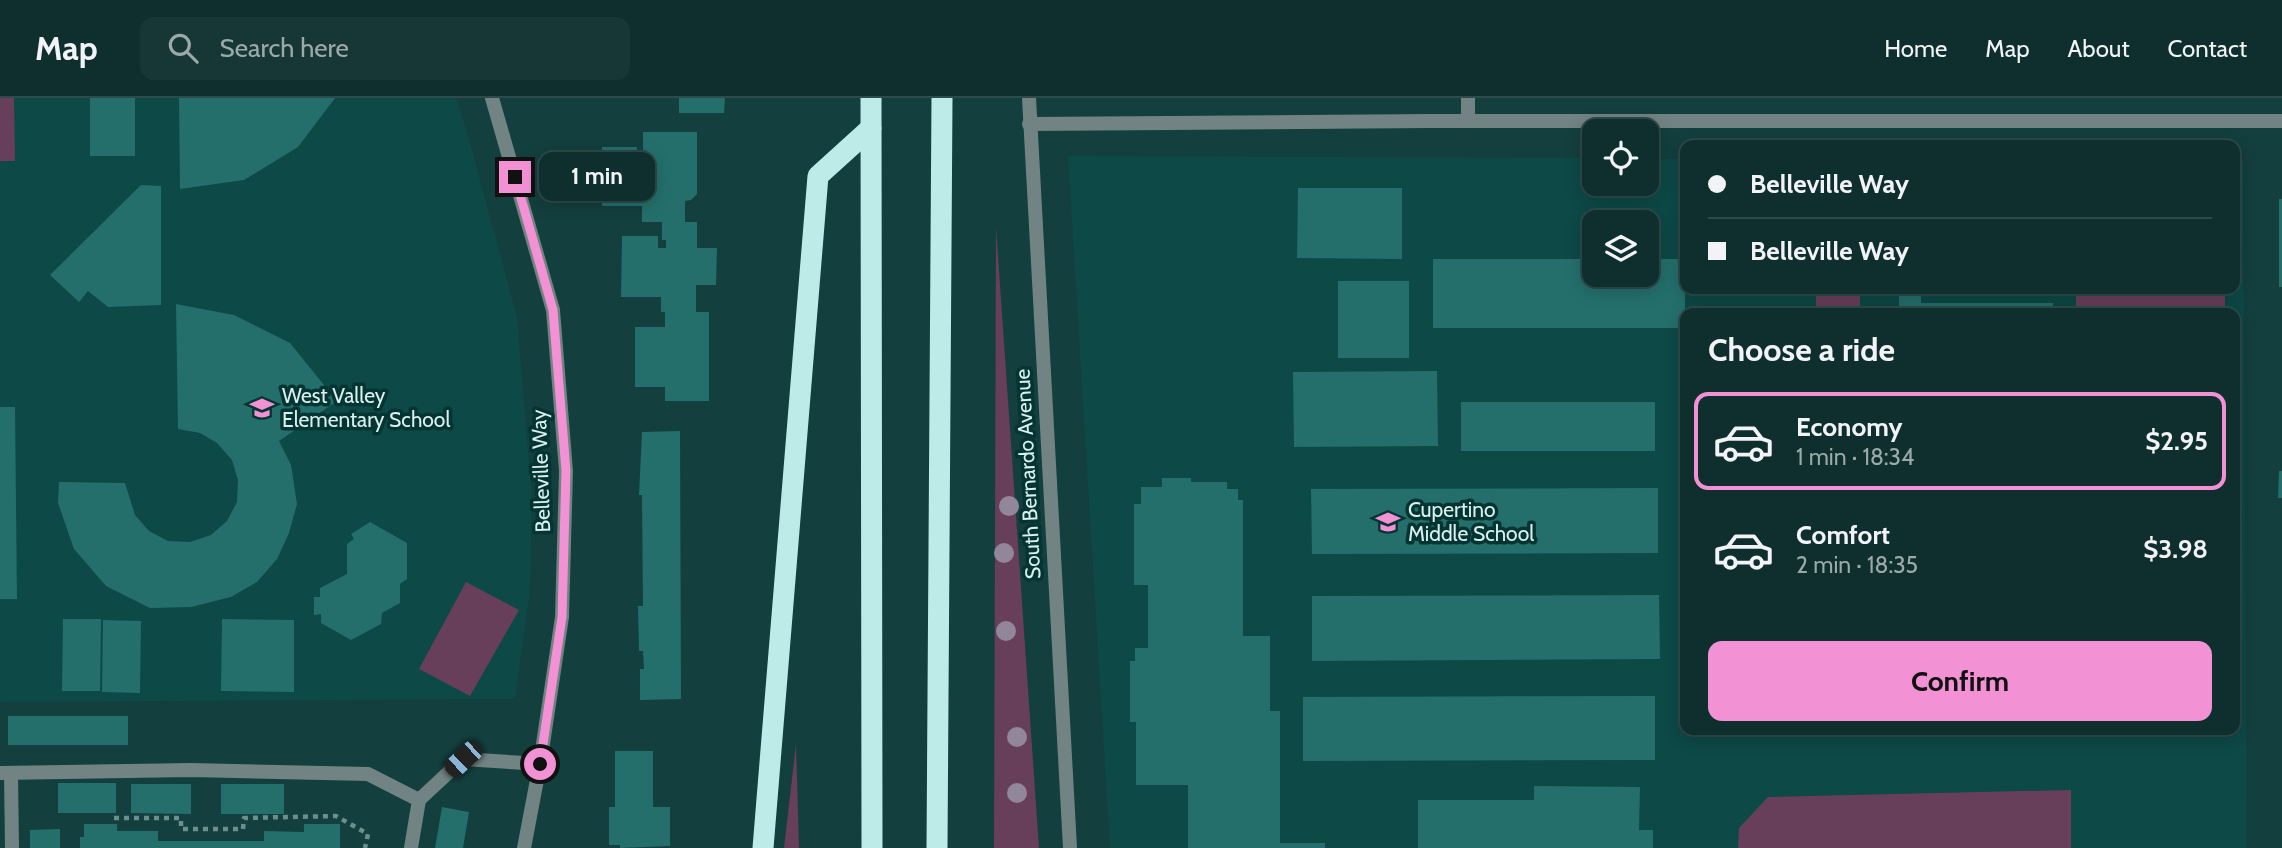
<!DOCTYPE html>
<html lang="en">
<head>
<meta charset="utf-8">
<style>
	body { margin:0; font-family:Cabin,sans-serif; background:#173736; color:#f1f3f6; height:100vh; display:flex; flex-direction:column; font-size:26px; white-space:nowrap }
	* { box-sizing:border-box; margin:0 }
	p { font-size:23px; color:#9ba9aa }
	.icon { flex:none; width:38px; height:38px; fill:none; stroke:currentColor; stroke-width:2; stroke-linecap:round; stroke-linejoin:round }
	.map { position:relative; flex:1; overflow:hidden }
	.details { position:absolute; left:1680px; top:210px; width:560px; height:427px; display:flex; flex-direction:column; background:#0e2f2e; border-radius:14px; box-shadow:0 4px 18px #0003,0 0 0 2px #2e4a4a }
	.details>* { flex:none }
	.guide { position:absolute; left:1680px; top:42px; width:560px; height:154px; border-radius:14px; box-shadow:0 4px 18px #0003,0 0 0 2px #2e4a4a; display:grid; align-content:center; height:154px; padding:0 28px; background:#0e2f2e }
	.fabs { position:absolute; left:1582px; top:21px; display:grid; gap:14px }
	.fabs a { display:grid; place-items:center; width:77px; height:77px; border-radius:14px; background:#0e2f2e; box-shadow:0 4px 18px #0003,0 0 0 2px #2e4a4a; font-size:35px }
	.end { position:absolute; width:32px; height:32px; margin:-16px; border:9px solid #f391d5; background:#111; box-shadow:0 0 0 4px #111 }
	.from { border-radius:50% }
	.bubble { position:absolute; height:49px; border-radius:14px; background:#0e2f2e; box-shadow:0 4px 18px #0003,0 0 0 2px #2e4a4a; font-size:23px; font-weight:700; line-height:49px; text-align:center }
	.car { position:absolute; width:21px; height:42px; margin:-21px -10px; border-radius:9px; box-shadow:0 0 5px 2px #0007; background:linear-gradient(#222 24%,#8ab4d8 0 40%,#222 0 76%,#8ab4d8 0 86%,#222 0) }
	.guide b { display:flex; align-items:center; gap:24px; height:66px; font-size:26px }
	.guide b+b { border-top:2px solid #2e4a4a }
	.guide i { width:18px; height:18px; background:#f1f3f6 }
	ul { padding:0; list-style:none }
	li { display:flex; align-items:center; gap:21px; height:98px; margin:0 14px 10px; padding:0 14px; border:4px solid transparent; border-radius:14px }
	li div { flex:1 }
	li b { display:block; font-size:26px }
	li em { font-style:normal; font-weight:700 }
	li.current { border-color:#f391d5 }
	li>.icon { width:63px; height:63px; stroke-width:1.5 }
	h2 { padding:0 28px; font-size:32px; line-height:84px }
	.action { display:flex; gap:14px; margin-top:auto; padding:14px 28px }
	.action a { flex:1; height:80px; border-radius:14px; background:#f391d5; color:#111; font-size:28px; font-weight:700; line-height:80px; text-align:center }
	header { display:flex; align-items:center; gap:42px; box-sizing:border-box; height:98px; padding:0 35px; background:#0e2f2e; border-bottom:2px solid #2e4a4a }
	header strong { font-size:33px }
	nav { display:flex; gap:38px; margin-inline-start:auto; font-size:24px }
	.search { width:490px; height:63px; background:#173736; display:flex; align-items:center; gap:18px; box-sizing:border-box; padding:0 24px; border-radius:14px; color:#9ba9aa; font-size:26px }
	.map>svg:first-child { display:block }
	.built { fill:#0d4947; fill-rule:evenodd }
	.green { fill:#683f5b }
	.building { fill:#246f6c }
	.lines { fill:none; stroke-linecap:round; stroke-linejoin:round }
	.path { stroke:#6c8e8d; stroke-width:4.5; stroke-dasharray:5 5; stroke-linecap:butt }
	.service { stroke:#718382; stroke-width:14 }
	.minor { stroke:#718382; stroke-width:14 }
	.tertiary { stroke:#718382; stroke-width:14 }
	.motorway { stroke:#bdece8; stroke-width:21 }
	.tree { fill:#92869a }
	.route { stroke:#f391d5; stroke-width:9 }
	.labels { text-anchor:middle; stroke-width:7; stroke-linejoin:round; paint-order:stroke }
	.poi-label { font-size:21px; fill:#daf0ef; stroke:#053533; text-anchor:start }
	.street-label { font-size:21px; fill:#daf0ef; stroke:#053533 }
</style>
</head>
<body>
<header>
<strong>Map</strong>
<div class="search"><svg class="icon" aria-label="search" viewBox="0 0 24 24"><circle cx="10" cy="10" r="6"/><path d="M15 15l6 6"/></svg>Search here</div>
<nav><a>Home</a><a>Map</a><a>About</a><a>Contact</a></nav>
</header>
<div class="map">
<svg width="2282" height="750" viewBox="0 0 2282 750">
	<rect width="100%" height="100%" fill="#133f3e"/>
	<g class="built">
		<polygon points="0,0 456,0 466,30 517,219 532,400 530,493 515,601 0,604"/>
		<path d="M1068,58L1594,60V86H1647V61H1685V191H2235V64H2243L2247,750H1110ZM1594,124H1647V177H1594ZM1685,215H2235V632H1685Z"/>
	</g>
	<g class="green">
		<polygon points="0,0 14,0 15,63 0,63"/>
		<polygon points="996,129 1039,750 994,750"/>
		<rect x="1816" y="191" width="44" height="24"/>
		<rect x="2076" y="191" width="149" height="24"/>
		<polygon points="466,484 519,512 470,598 419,571"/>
		<rect x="1742" y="632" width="63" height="5"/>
		<polygon points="1816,632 1879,632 1879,636 1816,637"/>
		<polygon points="1893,632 1956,632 1956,636 1893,637"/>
		<polygon points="1966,632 2028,632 2029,635 1966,635"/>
		<polygon points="796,646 799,750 784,750"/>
		<polygon points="2071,692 2071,750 1738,750 1739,730 1768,699"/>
	</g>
	<g class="building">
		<rect x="90" y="0" width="45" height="58"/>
		<polygon points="179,0 335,0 298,49 244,82 180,91"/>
		<polygon points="679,0 725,0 724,15 679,15"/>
		<polygon points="643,34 697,34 697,96 691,102 685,103 685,124 697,124 697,150 717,150 716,187 696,187 696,214 709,214 709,303 665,303 665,289 635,289 635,229 665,229 665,214 661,214 661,199 621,199 622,138 658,138 658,150 666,150 666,142 662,142 662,124 642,124 642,108 602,108 602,49 637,49 637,60 645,60 645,52 643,52"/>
		<polygon points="141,87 161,88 161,207 108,209 88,193 79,204 50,177"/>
		<polygon points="1298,90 1402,90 1402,161 1297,160"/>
		<rect x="2279" y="101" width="3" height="88"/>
		<polygon points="1433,161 1594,161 1594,177 1647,177 1647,161 1685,161 1685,230 1433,230"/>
		<rect x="1338" y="183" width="71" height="77"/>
		<polygon points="1896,191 1925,191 1925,196 1921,196 1921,205 2053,205 2053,215 1899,215 1899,196 1896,196"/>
		<polygon points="176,206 234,217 290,245 337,303 279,343 291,367 297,406 289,435 277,461 257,484 231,499 191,509 150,510 106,488 74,451 58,405 59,384 125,385 135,417 149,433 168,443 190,444 211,437 227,423 237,404 238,382 232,362 217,345 200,335 178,331"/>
		<polygon points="1437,273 1438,348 1294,349 1293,274"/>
		<rect x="1461" y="304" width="194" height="49"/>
		<polygon points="0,309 15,309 17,501 0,501"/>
		<polygon points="680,333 681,601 640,602 640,571 644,571 643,553 639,553 638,508 643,508 642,397 639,397 642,334"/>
		<polygon points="2279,373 2282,373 2282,400 2278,400"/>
		<polygon points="1162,380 1191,380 1191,384 1227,384 1227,391 1238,391 1238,402 1243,402 1243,538 1270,538 1270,613 1280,613 1280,745 1325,745 1325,750 1188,750 1188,687 1136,687 1136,624 1130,624 1130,563 1135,563 1135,550 1148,550 1148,487 1134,487 1134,406 1141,406 1141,389 1162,389"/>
		<polygon points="1658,390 1658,455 1312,456 1311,391"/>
		<polygon points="370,424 407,445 407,481 400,486 400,505 382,515 381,526 351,542 321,525 321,516 314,517 314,499 320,499 320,490 347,476 347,446 354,441 351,436"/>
		<polygon points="1659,497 1660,561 1312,563 1312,498"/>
		<polygon points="63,521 101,521 100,593 62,593"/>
		<polygon points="222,521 294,522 294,594 221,593"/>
		<polygon points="103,522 141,523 140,595 102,594"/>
		<polygon points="1655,598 1655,662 1303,663 1303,599"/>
		<rect x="8" y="618" width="120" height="29"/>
		<polygon points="615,653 653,653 653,709 670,709 670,748 620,750 620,747 609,747 609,709 615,709"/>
		<rect x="58" y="685" width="58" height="30"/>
		<polygon points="131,686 191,686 191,716 131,715"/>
		<rect x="221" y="686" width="63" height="30"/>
		<polygon points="1534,688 1640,689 1639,732 1653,732 1653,750 1418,750 1418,702 1534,702"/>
		<polygon points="442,709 469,714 463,750 435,750"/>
		<polygon points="84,726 117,726 117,733 158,733 158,743 264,743 264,733 304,734 304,726 340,726 340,750 80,750 80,739 84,739"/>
		<polygon points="60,731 60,750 30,750 30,732"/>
	</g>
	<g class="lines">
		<polyline class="path" points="114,720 181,720 181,731 243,731 244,720 336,718 368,736 365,750"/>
		<g class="service">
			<polyline points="0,675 191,672 368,676 419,702"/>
			<polyline points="11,675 12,750"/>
			<polyline points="411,750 419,702 463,661 540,666"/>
		</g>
		<g class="minor">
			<polyline points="1468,0 1468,23"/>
			<polyline points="1029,26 1430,23 2282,23"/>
		</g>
		<g class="tertiary">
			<polyline points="492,0 553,212 566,373 562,519 540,666 524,750"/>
			<polyline points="1029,0 1070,750"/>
		</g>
		<g class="motorway">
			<polyline points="871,0 872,750"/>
			<polyline points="763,750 818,78 871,30"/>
			<polyline points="937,750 942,0"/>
		</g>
	</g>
	<g class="tree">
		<circle cx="1009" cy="408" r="10"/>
		<circle cx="1004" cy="455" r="10"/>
		<circle cx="1006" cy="533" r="10"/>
		<circle cx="1017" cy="639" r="10"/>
		<circle cx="1017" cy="695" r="10"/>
	</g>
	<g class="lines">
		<polyline class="route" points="515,79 553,212 566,373 562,519 540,666"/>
	</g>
	<defs>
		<g id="school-bare" transform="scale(1.89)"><path d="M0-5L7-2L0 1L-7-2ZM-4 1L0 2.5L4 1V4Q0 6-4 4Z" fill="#f391d5" stroke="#053533" stroke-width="2.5" paint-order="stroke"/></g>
	</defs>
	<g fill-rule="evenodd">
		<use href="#school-bare" x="262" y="310"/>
		<use href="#school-bare" x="1388" y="424"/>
	</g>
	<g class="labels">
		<g class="poi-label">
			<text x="282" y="305">West Valley<tspan x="282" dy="24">Elementary School</tspan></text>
			<text x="1408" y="419">Cupertino<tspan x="1408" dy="24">Middle School</tspan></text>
		</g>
		<g class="street-label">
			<text transform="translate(541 373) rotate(-92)" y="7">Belleville Way</text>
			<text transform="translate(1028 376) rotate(-93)" y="7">South Bernardo Avenue</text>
		</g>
	</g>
</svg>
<div class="fabs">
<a><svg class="icon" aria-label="locate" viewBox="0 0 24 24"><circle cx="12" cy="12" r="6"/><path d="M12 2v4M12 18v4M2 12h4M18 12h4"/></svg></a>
<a><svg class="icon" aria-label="layers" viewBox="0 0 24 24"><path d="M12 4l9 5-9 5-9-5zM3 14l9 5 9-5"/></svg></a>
</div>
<i class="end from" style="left:540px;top:666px"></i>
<i class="end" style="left:515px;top:79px"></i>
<div class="bubble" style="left:539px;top:54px;width:116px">1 min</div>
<i class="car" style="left:463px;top:661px;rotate:227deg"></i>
<div class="guide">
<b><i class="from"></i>Belleville Way</b>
<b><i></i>Belleville Way</b>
</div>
<section class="details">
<h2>Choose a ride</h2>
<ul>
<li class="current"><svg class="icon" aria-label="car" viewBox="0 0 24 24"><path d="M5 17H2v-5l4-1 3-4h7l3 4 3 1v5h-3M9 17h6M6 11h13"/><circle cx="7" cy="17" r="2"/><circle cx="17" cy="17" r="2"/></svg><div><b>Economy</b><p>1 min · 18:34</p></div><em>$2.95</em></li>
<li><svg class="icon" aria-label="car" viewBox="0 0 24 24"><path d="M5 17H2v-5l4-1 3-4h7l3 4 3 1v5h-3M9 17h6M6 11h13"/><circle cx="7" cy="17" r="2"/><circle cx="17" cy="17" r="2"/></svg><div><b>Comfort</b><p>2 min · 18:35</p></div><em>$3.98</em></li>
</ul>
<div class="action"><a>Confirm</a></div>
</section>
</div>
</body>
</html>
